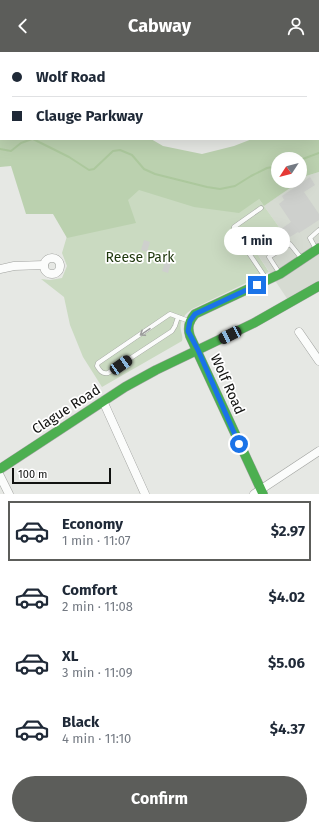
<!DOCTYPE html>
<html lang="en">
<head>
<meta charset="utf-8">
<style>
	body { margin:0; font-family:"Fira Sans",sans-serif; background:#f6f6f7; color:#1f2937; height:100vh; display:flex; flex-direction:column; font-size:15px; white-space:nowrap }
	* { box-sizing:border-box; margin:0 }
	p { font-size:13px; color:#747a83 }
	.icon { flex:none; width:22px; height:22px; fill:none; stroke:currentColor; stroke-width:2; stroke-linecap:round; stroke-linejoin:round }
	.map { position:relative; height:442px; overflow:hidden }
	.side { display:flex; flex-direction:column; background:#fff; flex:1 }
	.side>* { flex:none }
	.top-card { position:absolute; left:0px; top:0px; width:319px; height:88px; box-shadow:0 4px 16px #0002; display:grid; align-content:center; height:88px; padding:0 12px; background:#fff }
	.needle { width:26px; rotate:234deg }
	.controls { position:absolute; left:271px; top:100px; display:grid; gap:8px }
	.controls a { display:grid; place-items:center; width:36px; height:36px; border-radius:50%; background:#fff; box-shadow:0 4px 16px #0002; font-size:20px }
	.scale { position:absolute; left:12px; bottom:10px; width:99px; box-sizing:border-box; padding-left:4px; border:2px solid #111210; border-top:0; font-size:11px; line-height:14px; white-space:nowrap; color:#111210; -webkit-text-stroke:3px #fff; paint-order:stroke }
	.end { position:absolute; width:18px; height:18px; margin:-9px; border:5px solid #1a73e8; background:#fff; box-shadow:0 0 0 2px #fff }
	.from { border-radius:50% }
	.bubble { position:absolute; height:28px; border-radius:14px; background:#fff; box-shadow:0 4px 16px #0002; font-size:13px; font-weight:700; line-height:28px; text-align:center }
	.car { position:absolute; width:12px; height:24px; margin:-12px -6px; border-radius:5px; box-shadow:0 0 3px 1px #0007; background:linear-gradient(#222 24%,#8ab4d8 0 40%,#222 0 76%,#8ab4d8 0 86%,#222 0) }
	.top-card b { display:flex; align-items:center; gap:14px; height:38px; font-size:15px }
	.top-card b+b { border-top:1px solid #e0e1e3 }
	.top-card i { width:10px; height:10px; background:#1f2937 }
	ul { padding:7px 0 0; list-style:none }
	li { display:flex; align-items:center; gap:12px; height:60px; margin:0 8px 6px; padding:0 4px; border:2px solid transparent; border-radius:0px }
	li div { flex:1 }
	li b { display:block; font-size:15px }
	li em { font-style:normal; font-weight:700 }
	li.on { border-color:#5c5d5a }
	li>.icon { width:36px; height:36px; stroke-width:1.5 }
	.button { display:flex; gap:8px; margin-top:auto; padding:8px 12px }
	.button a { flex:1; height:46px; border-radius:24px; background:#5c5d5a; color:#fff; font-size:16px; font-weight:700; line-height:46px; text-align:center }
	header { display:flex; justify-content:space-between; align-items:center; height:52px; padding:0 12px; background:#5c5d5a; color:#fff; font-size:18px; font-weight:700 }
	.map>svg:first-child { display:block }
	.built { fill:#d6dbd2 }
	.green { fill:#cadac1 }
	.forest { fill:#bbd1af }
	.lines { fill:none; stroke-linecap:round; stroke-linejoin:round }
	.stream { stroke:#acc89d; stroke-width:2 }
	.building { fill:#ced0cd }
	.lane-casing { stroke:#a0a29f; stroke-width:5 }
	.street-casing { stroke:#a0a29f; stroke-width:9 }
	.fast-casing { stroke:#a0a29f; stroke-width:10 }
	.lane { stroke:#fbfcfb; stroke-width:4 }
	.street { stroke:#fbfcfb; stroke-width:8 }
	.fast { stroke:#4caf50; stroke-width:9 }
	.rail { stroke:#c8c9c7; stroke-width:2; stroke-dasharray:8 4; stroke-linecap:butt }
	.oneway { stroke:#9d9e9d }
	.route { stroke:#1a73e8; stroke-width:5 }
	.labels { text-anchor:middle; stroke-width:3.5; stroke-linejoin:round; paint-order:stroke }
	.park-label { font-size:14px; fill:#1f380d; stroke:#fff }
	.street-label { font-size:14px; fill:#111210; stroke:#fff }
</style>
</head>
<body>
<header><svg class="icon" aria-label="back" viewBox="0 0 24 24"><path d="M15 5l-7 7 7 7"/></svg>Cabway<svg class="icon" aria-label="person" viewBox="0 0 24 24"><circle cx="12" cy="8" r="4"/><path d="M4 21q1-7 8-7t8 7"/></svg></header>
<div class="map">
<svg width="319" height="442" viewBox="0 0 319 442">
	<rect width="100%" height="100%" fill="#e6e8e4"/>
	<polygon class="built" points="319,120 319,230 288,248 252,194 279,175 264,154 306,124"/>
	<path class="green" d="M74,122L259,147L279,175L252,194L269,220L192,257C184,263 179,269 181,279C182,283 183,285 182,289L102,335L83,305L70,273L64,245L41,227L50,228L62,226L67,214L62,201L72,167Z"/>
	<polygon class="forest" points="318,62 319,62 319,120 306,124 300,129 300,107 278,107 278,129 300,129 264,154 259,147 239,161 194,155 139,138 128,148 136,171 67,186 53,162 26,162 11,114 0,115 0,69 1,69 1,87 151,87 163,94 202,102 234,94 252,87 318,87"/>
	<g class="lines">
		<g class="stream">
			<polyline points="33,87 69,105 89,118 94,117 113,99 120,98 132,103 144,117 155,122 207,135 220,137 235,134 251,124 267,116 278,114"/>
			<polyline points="0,97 11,99 21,91 32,87"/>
			<polyline points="300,108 319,101"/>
		</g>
	</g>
	<g class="building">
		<polygon points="310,125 315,133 304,140 319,162 319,168 299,181 298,180 288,186 289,187 276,194 272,188 284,180 281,177 291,170 279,152 284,148 282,144"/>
		<polygon points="144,188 150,190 147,200 141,198"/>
		<polygon points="165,210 171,211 168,221 162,219"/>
	</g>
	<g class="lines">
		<g class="lane-casing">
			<g id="lane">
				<polyline points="261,156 234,175 234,179 267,228"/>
				<polyline points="316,197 310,186 319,178"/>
				<polyline points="280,222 269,205 290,192 302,207"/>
				<path d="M178,265L175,274L172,279L108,321C102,322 100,319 97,314L98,311L170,262L189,269"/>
			</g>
		</g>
		<g class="street-casing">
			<g id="street">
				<polyline points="214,0 214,1"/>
				<polyline points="0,16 1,16"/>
				<circle cx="52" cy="214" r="8"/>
				<polyline points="0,217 14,214 44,213"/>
				<polyline points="299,280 319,309"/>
				<polyline points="103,349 145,442"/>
				<polyline points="0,424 9,442"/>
				<polyline points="254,442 319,399"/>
			</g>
		</g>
		<g class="fast-casing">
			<g id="fast">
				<polyline points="0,417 125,335 156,318 254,271 319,234"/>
				<path d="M263,442L190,284C187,275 189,269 195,262L280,222L319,196"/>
			</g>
		</g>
		<use href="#lane" class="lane"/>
		<use href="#street" class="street"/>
		<use href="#fast" class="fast"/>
		<g class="rail">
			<polyline points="300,0 300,1"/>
			<polyline points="318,33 319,34"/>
		</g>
	</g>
	<defs><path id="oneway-shaft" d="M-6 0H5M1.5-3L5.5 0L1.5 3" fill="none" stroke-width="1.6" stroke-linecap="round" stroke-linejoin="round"/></defs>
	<use class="oneway" href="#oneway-shaft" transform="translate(145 280) rotate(146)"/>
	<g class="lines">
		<polyline class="route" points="239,392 198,298 188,279 190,269 195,262 257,233"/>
	</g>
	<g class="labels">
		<g class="park-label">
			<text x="140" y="210">Reese Park</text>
		</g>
		<g class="street-label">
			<text transform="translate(228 332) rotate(66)" y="5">Wolf Road</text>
			<text transform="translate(66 357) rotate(-33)" y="5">Clague Road</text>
		</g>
	</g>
</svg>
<div class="controls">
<a><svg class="needle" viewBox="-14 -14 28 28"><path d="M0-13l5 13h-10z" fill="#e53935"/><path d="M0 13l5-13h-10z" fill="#747a83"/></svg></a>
</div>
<div class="scale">100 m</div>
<i class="end from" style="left:239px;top:392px"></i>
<i class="end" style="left:257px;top:233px"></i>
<div class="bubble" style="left:224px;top:175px;width:66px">1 min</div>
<i class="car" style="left:230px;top:283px;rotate:244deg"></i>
<i class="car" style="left:121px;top:313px;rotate:56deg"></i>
<div class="top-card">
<b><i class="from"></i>Wolf Road</b>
<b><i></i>Clauge Parkway</b>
</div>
</div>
<section class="side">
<ul>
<li class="on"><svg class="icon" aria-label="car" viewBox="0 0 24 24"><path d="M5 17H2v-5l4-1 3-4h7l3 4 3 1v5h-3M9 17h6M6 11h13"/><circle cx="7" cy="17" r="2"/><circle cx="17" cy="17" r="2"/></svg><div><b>Economy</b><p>1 min · 11:07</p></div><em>$2.97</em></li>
<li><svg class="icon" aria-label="car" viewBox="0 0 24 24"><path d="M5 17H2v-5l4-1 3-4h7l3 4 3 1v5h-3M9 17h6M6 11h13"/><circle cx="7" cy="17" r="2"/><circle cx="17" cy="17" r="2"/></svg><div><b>Comfort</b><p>2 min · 11:08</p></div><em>$4.02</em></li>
<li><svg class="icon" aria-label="car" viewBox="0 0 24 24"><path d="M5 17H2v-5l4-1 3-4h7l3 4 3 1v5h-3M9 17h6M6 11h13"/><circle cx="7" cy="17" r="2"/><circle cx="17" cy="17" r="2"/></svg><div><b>XL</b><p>3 min · 11:09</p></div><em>$5.06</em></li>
<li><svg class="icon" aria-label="car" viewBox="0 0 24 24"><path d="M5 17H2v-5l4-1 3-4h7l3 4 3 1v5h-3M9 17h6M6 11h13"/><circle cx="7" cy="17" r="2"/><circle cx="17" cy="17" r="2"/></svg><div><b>Black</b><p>4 min · 11:10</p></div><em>$4.37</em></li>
</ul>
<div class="button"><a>Confirm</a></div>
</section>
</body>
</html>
